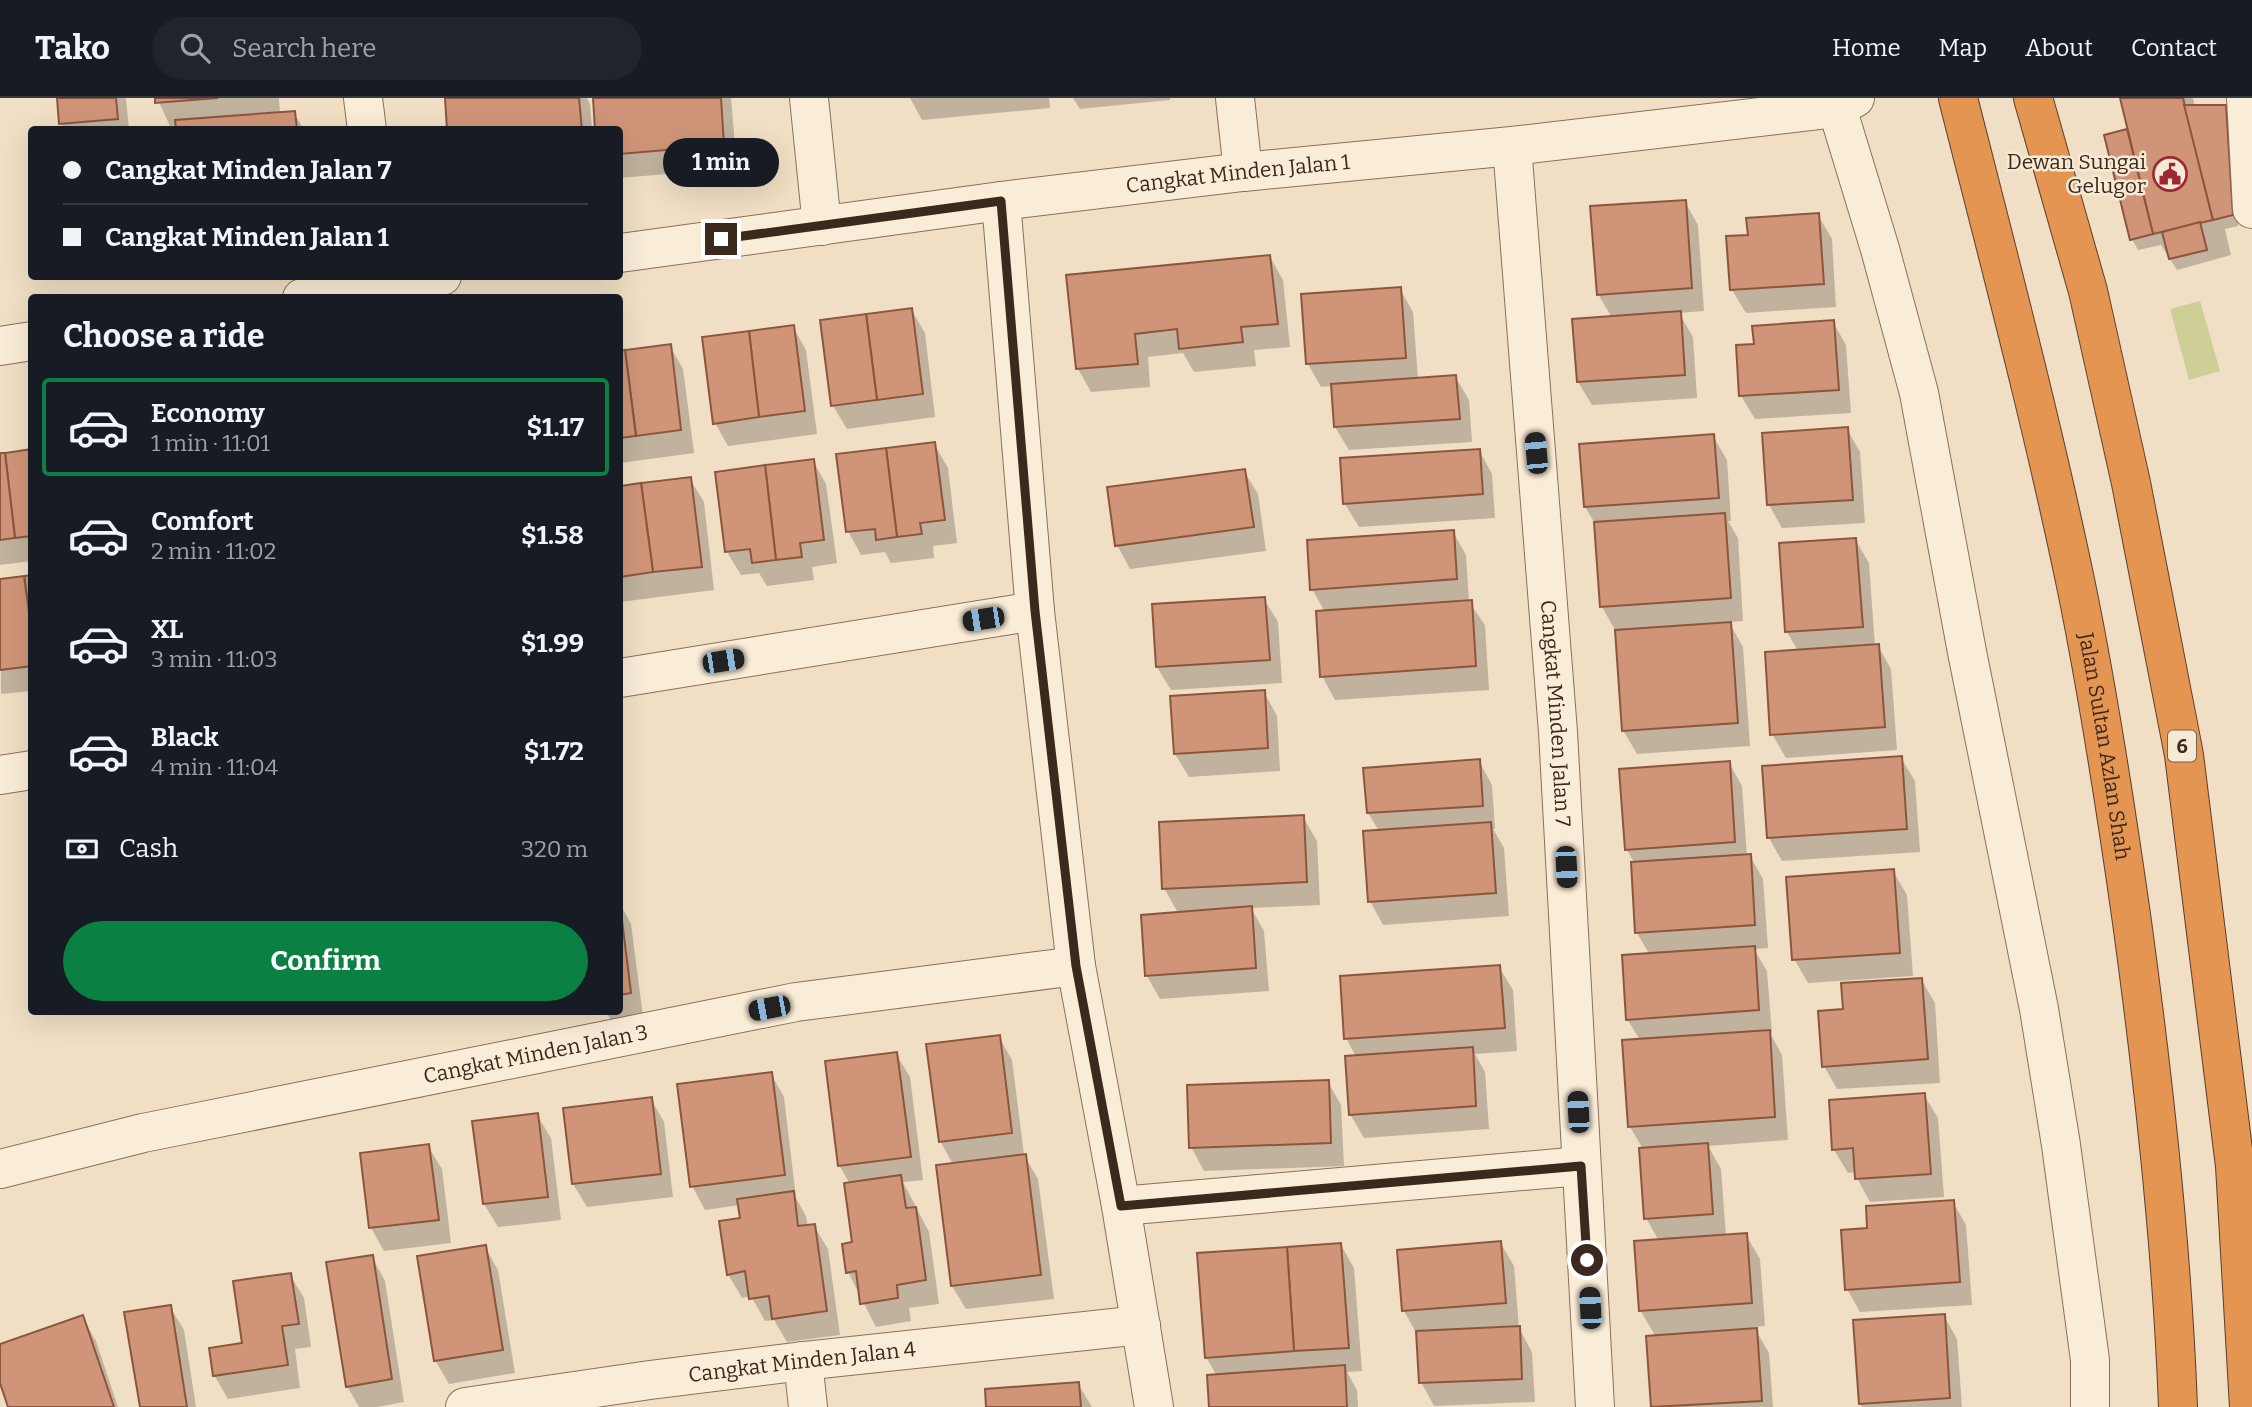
<!DOCTYPE html>
<html lang="en">
<head>
<meta charset="utf-8">
<style>
	body { margin:0; font-family:Bitter,serif; background:#20242c; color:#f1f3f6; height:100vh; display:flex; flex-direction:column; font-size:26px; white-space:nowrap }
	* { box-sizing:border-box; margin:0 }
	p { font-size:23px; color:#9ea1a6 }
	.icon { flex:none; width:38px; height:38px; fill:none; stroke:currentColor; stroke-width:2; stroke-linecap:round; stroke-linejoin:round }
	.map { position:relative; flex:1; overflow:hidden }
	.side { position:absolute; left:28px; top:196px; width:595px; height:721px; display:flex; flex-direction:column; background:#171b24; border-radius:7px; box-shadow:0 7px 28px #0002 }
	.side>* { flex:none }
	.top-card { position:absolute; left:28px; top:28px; width:595px; height:154px; border-radius:7px; box-shadow:0 7px 28px #0002; display:grid; align-content:center; height:154px; padding:0 35px; background:#171b24 }
	.end { position:absolute; width:32px; height:32px; margin:-16px; border:9px solid #3b291e; background:#fff; box-shadow:0 0 0 4px #fff }
	.from { border-radius:50% }
	.bubble { position:absolute; height:49px; border-radius:24px; background:#171b24; box-shadow:0 7px 28px #0002; font-size:23px; font-weight:700; line-height:49px; text-align:center }
	.car { position:absolute; width:21px; height:42px; margin:-21px -10px; border-radius:9px; box-shadow:0 0 5px 2px #0007; background:linear-gradient(#222 24%,#8ab4d8 0 40%,#222 0 76%,#8ab4d8 0 86%,#222 0) }
	.top-card b { display:flex; align-items:center; gap:24px; height:66px; font-size:26px }
	.top-card b+b { border-top:2px solid #363941 }
	.top-card i { width:18px; height:18px; background:#f1f3f6 }
	ul { padding:0; list-style:none }
	li { display:flex; align-items:center; gap:21px; height:98px; margin:0 14px 10px; padding:0 21px; border:4px solid transparent; border-radius:7px }
	li div { flex:1 }
	li b { display:block; font-size:26px }
	li em { font-style:normal; font-weight:700 }
	li.on { border-color:#0b8043 }
	li>.icon { width:63px; height:63px; stroke-width:1.5 }
	h2 { padding:0 35px; font-size:32px; line-height:84px }
	.pay { display:flex; align-items:center; gap:18px; height:77px; padding:0 35px; font-size:26px }
	.pay p { margin-inline-start:auto }
	.button { display:flex; gap:14px; margin-top:auto; padding:14px 35px }
	.button a { flex:1; height:80px; border-radius:42px; background:#0b8043; color:#fff; font-size:28px; font-weight:700; line-height:80px; text-align:center }
	header { display:flex; align-items:center; gap:42px; box-sizing:border-box; height:98px; padding:0 35px; background:#171b24; border-bottom:2px solid #363941 }
	header strong { font-size:33px }
	nav { display:flex; gap:38px; margin-inline-start:auto; font-size:24px }
	.search { width:490px; height:63px; background:#20242c; display:flex; align-items:center; gap:18px; box-sizing:border-box; padding:0 24px; border-radius:38px; color:#9ea1a6; font-size:26px }
	.map>svg:first-child { display:block }
	.green { fill:#cecf97 }
	.shadow { fill:#0003 }
	.building { fill:#d09578; stroke:#8c563e; stroke-width:2 }
	.lines { fill:none; stroke-linecap:round; stroke-linejoin:round }
	.minor-casing { stroke:#8c6f59; stroke-width:40 }
	.highway-casing { stroke:#593e2e; stroke-width:40 }
	.minor { stroke:#faedd8; stroke-width:38 }
	.highway { stroke:#e39551; stroke-width:38 }
	.route { stroke:#3b291e; stroke-width:9 }
	.labels { text-anchor:middle; stroke-width:5; stroke-linejoin:round; paint-order:stroke }
	.shield { fill:#f7ead4; stroke:#736355; stroke-width:2 }
	.shield-label { font-size:19px; font-weight:bold; fill:#3b291e }
	.poi-label { font-size:21px; fill:#3b291e; stroke:#f7ead4; text-anchor:end }
	.street-label { font-size:21px; fill:#3b291e; stroke:#f7ead4 }
</style>
</head>
<body>
<header>
<strong>Tako</strong>
<div class="search"><svg class="icon" aria-label="search" viewBox="0 0 24 24"><circle cx="10" cy="10" r="6"/><path d="M15 15l6 6"/></svg>Search here</div>
<nav><a>Home</a><a>Map</a><a>About</a><a>Contact</a></nav>
</header>
<div class="map">
<svg width="2252" height="1309" viewBox="0 0 2252 1309">
	<rect width="100%" height="100%" fill="#f0dfc4"/>
	<polygon class="green" points="2200,203 2220,273 2189,282 2170,211"/>
	<g class="shadow">
		<polygon points="59,0 126,0 129,32 64,32 61,25"/>
		<polygon points="157,0 279,0 280,16 294,15 304,32 178,32 177,27 170,28"/>
		<polygon points="446,0 587,0 590,6 592,32 449,32"/>
		<polygon points="594,0 731,0 737,70 620,80 620,32"/>
		<polygon points="910,0 1049,0 1050,10 922,22"/>
		<polygon points="1073,0 1170,0 1170,2 1080,11"/>
		<polygon points="2122,0 2193,0 2195,9 2225,8 2232,20 2238,128 2225,131 2231,157 2177,172 2161,147 2138,152 2132,141 2106,38 2130,32"/>
		<polygon points="1685,104 1698,127 1704,213 1679,215 1693,239 1697,300 1592,307 1578,284 1612,220 1598,196"/>
		<polygon points="1818,117 1832,141 1836,209 1746,215 1732,192 1750,138"/>
		<polygon points="1270,159 1283,182 1290,249 1254,252 1256,268 1194,274 1183,255 1148,259 1150,289 1091,294 1078,271 1068,179"/>
		<polygon points="1400,191 1413,214 1418,281 1455,278 1469,302 1472,344 1349,352 1335,329 1332,288 1321,289 1308,266"/>
		<polygon points="911,211 925,235 935,319 847,331 833,308"/>
		<polygon points="1833,224 1846,247 1851,315 1755,321 1741,298 1738,249 1755,247"/>
		<polygon points="793,229 806,252 817,336 728,348 715,325"/>
		<polygon points="670,248 683,271 694,355 620,365 620,255"/>
		<polygon points="1847,331 1860,354 1865,425 1782,430 1769,407"/>
		<polygon points="1713,338 1727,362 1731,423 1728,423 1738,440 1743,523 1729,524 1743,549 1750,648 1637,656 1623,632 1615,532 1602,509 1596,427 1585,409"/>
		<polygon points="934,346 948,370 957,445 933,448 934,460 891,465 885,454 861,457 848,433"/>
		<polygon points="32,352 32,463 0,467 0,357"/>
		<polygon points="1479,352 1492,376 1495,420 1359,429 1345,406"/>
		<polygon points="813,363 826,386 837,465 812,469 814,482 767,488 759,475 741,477 727,454 717,375"/>
		<polygon points="1244,373 1258,396 1266,453 1130,471 1117,447"/>
		<polygon points="690,381 704,404 714,492 620,504 620,390"/>
		<polygon points="1453,434 1466,457 1469,504 1485,527 1489,592 1335,602 1322,578 1325,514 1312,491"/>
		<polygon points="1855,441 1869,465 1875,548 1878,548 1891,571 1897,652 1786,660 1772,636 1798,553 1787,534"/>
		<polygon points="32,479 32,593 1,596 0,483"/>
		<polygon points="1264,501 1278,524 1282,585 1171,592 1157,569"/>
		<polygon points="1264,594 1277,618 1280,673 1189,679 1175,656"/>
		<polygon points="1901,660 1915,683 1920,754 1782,763 1769,740 1764,669"/>
		<polygon points="1479,663 1492,687 1495,731 1493,731 1504,750 1509,818 1383,827 1370,803 1379,733 1368,715"/>
		<polygon points="1729,665 1742,688 1747,758 1750,758 1763,781 1768,850 1754,851 1767,873 1772,935 1770,935 1782,957 1788,1042 1708,1048 1721,1071 1726,1139 1746,1137 1760,1161 1765,1228 1754,1229 1769,1255 1773,1309 1652,1309 1648,1240 1656,1239 1640,1212 1659,1143 1646,1120 1643,1051 1630,1029 1640,942 1627,921 1650,857 1637,835 1635,766 1627,752"/>
		<polygon points="1303,719 1317,743 1320,807 1251,810 1264,833 1269,893 1160,901 1147,878 1178,815 1164,790"/>
		<polygon points="1893,773 1907,797 1913,878 1808,885 1794,861"/>
		<polygon points="620,806 631,826 643,918 611,922 606,914 620,914"/>
		<polygon points="1499,869 1513,892 1517,953 1475,956 1485,974 1489,1031 1364,1040 1350,1016 1356,959 1346,940"/>
		<polygon points="1921,881 1935,905 1940,985 1837,991 1824,968 1844,912"/>
		<polygon points="512,914 544,914 515,917"/>
		<polygon points="999,939 1012,962 1024,1057 1038,1081 1054,1201 966,1211 952,1188 953,1066 940,1043"/>
		<polygon points="896,956 910,979 923,1082 903,1084 929,1134 939,1206 909,1210 911,1223 876,1229 848,1174 854,1146 850,1086 839,1067"/>
		<polygon points="771,976 784,999 796,1100 806,1118 808,1129 814,1128 828,1151 840,1237 787,1244 774,1222 765,1223 751,1198 742,1200 728,1176 742,1122 740,1107 705,1112 692,1088"/>
		<polygon points="1328,984 1341,1007 1344,1068 1204,1073 1191,1049"/>
		<polygon points="1924,997 1938,1020 1944,1099 1870,1104 1857,1080 1856,1074 1848,1075 1834,1052"/>
		<polygon points="651,1001 664,1024 673,1099 587,1109 573,1086 565,1011"/>
		<polygon points="537,1017 551,1040 561,1122 498,1129 484,1106 474,1024"/>
		<polygon points="428,1048 442,1071 451,1145 384,1153 371,1130"/>
		<polygon points="1953,1104 1966,1127 1972,1207 1860,1214 1847,1191 1869,1131"/>
		<polygon points="1500,1144 1514,1168 1519,1230 1532,1254 1535,1304 1434,1308 1421,1284 1417,1236 1404,1213 1399,1153"/>
		<polygon points="1341,1147 1354,1170 1362,1273 1347,1274 1357,1292 1358,1309 1211,1309 1217,1278 1206,1259"/>
		<polygon points="485,1149 498,1172 515,1275 449,1286 435,1262"/>
		<polygon points="372,1159 385,1183 404,1304 377,1309 359,1309 347,1288"/>
		<polygon points="290,1177 304,1200 311,1249 295,1251 300,1290 228,1301 214,1277 244,1246"/>
		<polygon points="170,1209 184,1232 196,1309 141,1309"/>
		<polygon points="1944,1218 1957,1241 1962,1309 1862,1309 1860,1306"/>
		<polygon points="82,1219 96,1243 118,1309 10,1309 0,1279 0,1248"/>
		<polygon points="1078,1286 1092,1309 988,1309"/>
	</g>
	<g class="building">
		<polygon points="57,0 116,0 118,21 59,26"/>
		<polygon points="155,0 218,0 155,5"/>
		<polygon points="445,0 579,0 582,32 447,32"/>
		<polygon points="593,0 721,0 724,47 620,56 620,32 595,32"/>
		<polygon points="2120,0 2183,0 2213,122 2153,136"/>
		<polygon points="2184,7 2226,7 2233,117 2213,122"/>
		<polygon points="295,13 297,32 176,32 175,22"/>
		<polygon points="2127,31 2153,136 2130,142 2104,37"/>
		<polygon points="1686,102 1692,190 1597,197 1590,108"/>
		<polygon points="1819,115 1824,186 1730,192 1726,138 1748,137 1746,120"/>
		<polygon points="2200,124 2207,152 2169,161 2162,134"/>
		<polygon points="1270,157 1278,226 1241,229 1243,244 1179,251 1177,231 1135,236 1138,266 1076,271 1066,177"/>
		<polygon points="1401,189 1406,260 1306,266 1301,196"/>
		<polygon points="912,210 923,296 877,302 866,216"/>
		<polygon points="1681,213 1685,277 1577,284 1572,221"/>
		<polygon points="866,216 877,302 831,308 820,222"/>
		<polygon points="1834,222 1839,292 1739,298 1736,247 1754,246 1752,228"/>
		<polygon points="794,227 805,313 759,319 749,233"/>
		<polygon points="749,233 759,319 713,326 702,239"/>
		<polygon points="671,246 681,332 636,338 625,252"/>
		<polygon points="625,252 636,338 620,340 620,253"/>
		<polygon points="1456,277 1460,321 1334,329 1331,286"/>
		<polygon points="1848,329 1853,402 1767,407 1762,335"/>
		<polygon points="1714,336 1719,400 1584,409 1579,346"/>
		<polygon points="935,344 945,422 920,425 922,436 897,439 886,350"/>
		<polygon points="886,350 897,439 876,442 875,431 846,434 836,356"/>
		<polygon points="32,351 32,438 15,440 5,355"/>
		<polygon points="1480,351 1483,396 1343,406 1340,360"/>
		<polygon points="0,355 5,355 15,440 0,442"/>
		<polygon points="814,361 824,442 800,445 802,459 776,462 765,367"/>
		<polygon points="765,367 776,462 752,465 750,451 725,454 715,374"/>
		<polygon points="1245,371 1254,429 1115,448 1107,389"/>
		<polygon points="691,379 702,469 653,474 641,385"/>
		<polygon points="641,385 653,474 620,479 620,388"/>
		<polygon points="1725,415 1731,500 1600,509 1594,424"/>
		<polygon points="1454,432 1457,481 1310,492 1307,442"/>
		<polygon points="1856,440 1863,529 1785,534 1779,445"/>
		<polygon points="32,477 32,536 24,478"/>
		<polygon points="24,478 32,536 32,568 0,572 0,481"/>
		<polygon points="1265,499 1270,562 1156,569 1152,506"/>
		<polygon points="1472,502 1476,568 1320,579 1316,513"/>
		<polygon points="1731,524 1738,625 1622,633 1615,532"/>
		<polygon points="1879,546 1885,629 1770,637 1765,554"/>
		<polygon points="1265,592 1268,650 1174,656 1170,598"/>
		<polygon points="1902,658 1907,731 1767,740 1762,668"/>
		<polygon points="1480,661 1483,708 1367,715 1363,670"/>
		<polygon points="1730,663 1735,744 1625,752 1619,671"/>
		<polygon points="1304,717 1307,784 1162,791 1159,724"/>
		<polygon points="1491,724 1496,795 1368,804 1363,733"/>
		<polygon points="1751,756 1755,827 1635,835 1631,764"/>
		<polygon points="1894,771 1900,855 1792,862 1786,779"/>
		<polygon points="620,806 631,895 620,897"/>
		<polygon points="1252,808 1256,870 1145,878 1141,817"/>
		<polygon points="1755,848 1759,912 1626,922 1622,857"/>
		<polygon points="1500,867 1505,930 1344,941 1340,878"/>
		<polygon points="1922,880 1928,961 1822,969 1818,913 1843,911 1841,885"/>
		<polygon points="1770,932 1775,1019 1628,1029 1622,942"/>
		<polygon points="1000,937 1012,1035 939,1044 926,946"/>
		<polygon points="1473,949 1476,1008 1349,1017 1345,958"/>
		<polygon points="897,954 911,1059 838,1068 825,963"/>
		<polygon points="772,974 785,1077 690,1089 677,986"/>
		<polygon points="1329,982 1331,1045 1189,1050 1187,987"/>
		<polygon points="1925,995 1931,1076 1855,1081 1853,1050 1832,1052 1829,1002"/>
		<polygon points="652,999 661,1076 572,1086 563,1010"/>
		<polygon points="538,1015 548,1099 483,1106 472,1023"/>
		<polygon points="1708,1045 1713,1116 1644,1121 1639,1050"/>
		<polygon points="429,1046 439,1122 369,1130 360,1055"/>
		<polygon points="1026,1056 1041,1177 951,1188 936,1067"/>
		<polygon points="901,1077 906,1110 916,1109 926,1182 897,1187 898,1200 860,1206 856,1173 846,1175 842,1146 852,1144 844,1085"/>
		<polygon points="794,1093 798,1128 815,1126 827,1213 772,1221 769,1198 749,1201 745,1173 727,1177 719,1123 740,1120 737,1101"/>
		<polygon points="1954,1102 1960,1184 1845,1192 1841,1132 1867,1130 1866,1108"/>
		<polygon points="1747,1135 1752,1205 1639,1213 1634,1143"/>
		<polygon points="1501,1143 1506,1205 1402,1213 1397,1152"/>
		<polygon points="1341,1145 1349,1250 1294,1253 1287,1149"/>
		<polygon points="486,1147 503,1252 434,1263 417,1158"/>
		<polygon points="1287,1149 1294,1253 1205,1260 1197,1155"/>
		<polygon points="373,1157 392,1281 346,1289 326,1164"/>
		<polygon points="291,1175 299,1226 282,1228 288,1267 213,1278 209,1250 242,1245 233,1183"/>
		<polygon points="171,1207 187,1309 140,1309 124,1214"/>
		<polygon points="1945,1216 1950,1300 1859,1306 1853,1222"/>
		<polygon points="83,1217 114,1309 8,1309 0,1285 0,1246"/>
		<polygon points="1520,1228 1522,1281 1419,1285 1416,1233"/>
		<polygon points="1757,1230 1762,1303 1651,1309 1646,1238"/>
		<polygon points="1345,1267 1347,1309 1209,1309 1207,1277"/>
		<polygon points="1079,1284 1081,1309 986,1309 985,1291"/>
	</g>
	<g class="lines">
		<g class="minor-casing">
			<g id="minor">
				<polyline points="363,0 367,32"/>
				<polyline points="809,0 822,128"/>
				<polyline points="1235,0 1243,74"/>
				<polyline points="1834,0 1880,151 1919,295 1967,554 2039,911 2061,1047 2090,1262 2090,1309"/>
				<polyline points="2246,0 2252,111"/>
				<path id="s1" d="M1512,48L1558,634L1595,1309"/>
				<polyline points="1001,103 1035,513 1076,868 1121,1108 1154,1309"/>
				<path id="s2" d="M620,155L1001,103L1243,74L1512,48L1837,10L1855,0"/>
				<polyline points="302,200 442,178"/>
				<polyline points="0,248 32,243"/>
				<polyline points="620,580 1035,513"/>
				<polyline points="0,677 32,672"/>
				<path id="s3" d="M0,1071L143,1035L796,904L1076,868"/>
				<polyline points="1121,1108 1581,1068"/>
				<polyline points="803,1263 808,1309"/>
				<path id="s4" d="M465,1309L650,1282L803,1263L1141,1227"/>
			</g>
		</g>
		<g class="highway-casing">
			<g id="highway">
				<path id="s5" d="M1958,0C1999,162 2042,324 2076,487C2099,599 2116,711 2132,824C2154,985 2172,1146 2178,1309"/>
				<polyline points="2033,0 2088,193 2131,385 2184,657 2235,1068 2249,1309"/>
			</g>
		</g>
		<use href="#minor" class="minor"/>
		<use href="#highway" class="highway"/>
	</g>
	<g class="lines">
		<polyline class="route" points="721,141 1001,103 1035,513 1076,868 1121,1108 1581,1068 1587,1162"/>
	</g>
	<defs>
		<g id="civic-ring" transform="scale(1.75)"><circle r="9.5" fill="#f7ead4" stroke="#9e2632" stroke-width="1.5"/><path d="M-.6-6.5H3V-4.5H.6V-3L4-1V1h2V6H-6V1h2V-1L-.6-3ZM-1.2 2.5V6h2.4V2.5Z" fill="#9e2632"/></g>
	</defs>
	<g fill-rule="evenodd">
		<use href="#civic-ring" x="2170" y="76"/>
	</g>
	<g class="labels">
		<rect class="shield" x="2168" y="632.5" width="28" height="31" rx="5"/>
		<g class="shield-label">
			<text x="2182" y="655">6</text>
		</g>
		<g class="poi-label">
			<text x="2146" y="71">Dewan Sungai<tspan x="2146" dy="24">Gelugor</tspan></text>
		</g>
		<g class="street-label">
			<text dy="7" stroke="none"><textPath href="#s2" startOffset="623">Cangkat Minden Jalan 1</textPath></text>
			<text dy="7" stroke="none"><textPath href="#s1" startOffset="569">Cangkat Minden Jalan 7</textPath></text>
			<text dy="7" stroke="none"><textPath href="#s5" startOffset="665">Jalan Sultan Azlan Shah</textPath></text>
			<text dy="7" stroke="none"><textPath href="#s3" startOffset="548">Cangkat Minden Jalan 3</textPath></text>
			<text dy="7" stroke="none"><textPath href="#s4" startOffset="340">Cangkat Minden Jalan 4</textPath></text>
		</g>
	</g>
</svg>
<i class="end from" style="left:1587px;top:1162px"></i>
<i class="end" style="left:721px;top:141px"></i>
<div class="bubble" style="left:663px;top:40px;width:116px">1 min</div>
<i class="car" style="left:1536px;top:355px;rotate:355deg"></i>
<i class="car" style="left:983px;top:521px;rotate:261deg"></i>
<i class="car" style="left:723px;top:563px;rotate:81deg"></i>
<i class="car" style="left:1566px;top:769px;rotate:177deg"></i>
<i class="car" style="left:769px;top:910px;rotate:259deg"></i>
<i class="car" style="left:1578px;top:1014px;rotate:357deg"></i>
<i class="car" style="left:1590px;top:1210px;rotate:357deg"></i>
<div class="top-card">
<b><i class="from"></i>Cangkat Minden Jalan 7</b>
<b><i></i>Cangkat Minden Jalan 1</b>
</div>
<section class="side">
<h2>Choose a ride</h2>
<ul>
<li class="on"><svg class="icon" aria-label="car" viewBox="0 0 24 24"><path d="M5 17H2v-5l4-1 3-4h7l3 4 3 1v5h-3M9 17h6M6 11h13"/><circle cx="7" cy="17" r="2"/><circle cx="17" cy="17" r="2"/></svg><div><b>Economy</b><p>1 min · 11:01</p></div><em>$1.17</em></li>
<li><svg class="icon" aria-label="car" viewBox="0 0 24 24"><path d="M5 17H2v-5l4-1 3-4h7l3 4 3 1v5h-3M9 17h6M6 11h13"/><circle cx="7" cy="17" r="2"/><circle cx="17" cy="17" r="2"/></svg><div><b>Comfort</b><p>2 min · 11:02</p></div><em>$1.58</em></li>
<li><svg class="icon" aria-label="car" viewBox="0 0 24 24"><path d="M5 17H2v-5l4-1 3-4h7l3 4 3 1v5h-3M9 17h6M6 11h13"/><circle cx="7" cy="17" r="2"/><circle cx="17" cy="17" r="2"/></svg><div><b>XL</b><p>3 min · 11:03</p></div><em>$1.99</em></li>
<li><svg class="icon" aria-label="car" viewBox="0 0 24 24"><path d="M5 17H2v-5l4-1 3-4h7l3 4 3 1v5h-3M9 17h6M6 11h13"/><circle cx="7" cy="17" r="2"/><circle cx="17" cy="17" r="2"/></svg><div><b>Black</b><p>4 min · 11:04</p></div><em>$1.72</em></li>
</ul>
<div class="pay"><svg class="icon" aria-label="cash" viewBox="0 0 24 24"><path d="M3 7h18v10H3z"/><circle cx="12" cy="12" r="2"/></svg>Cash<p>320 m</p></div>
<div class="button"><a>Confirm</a></div>
</section>
</div>
</body>
</html>
